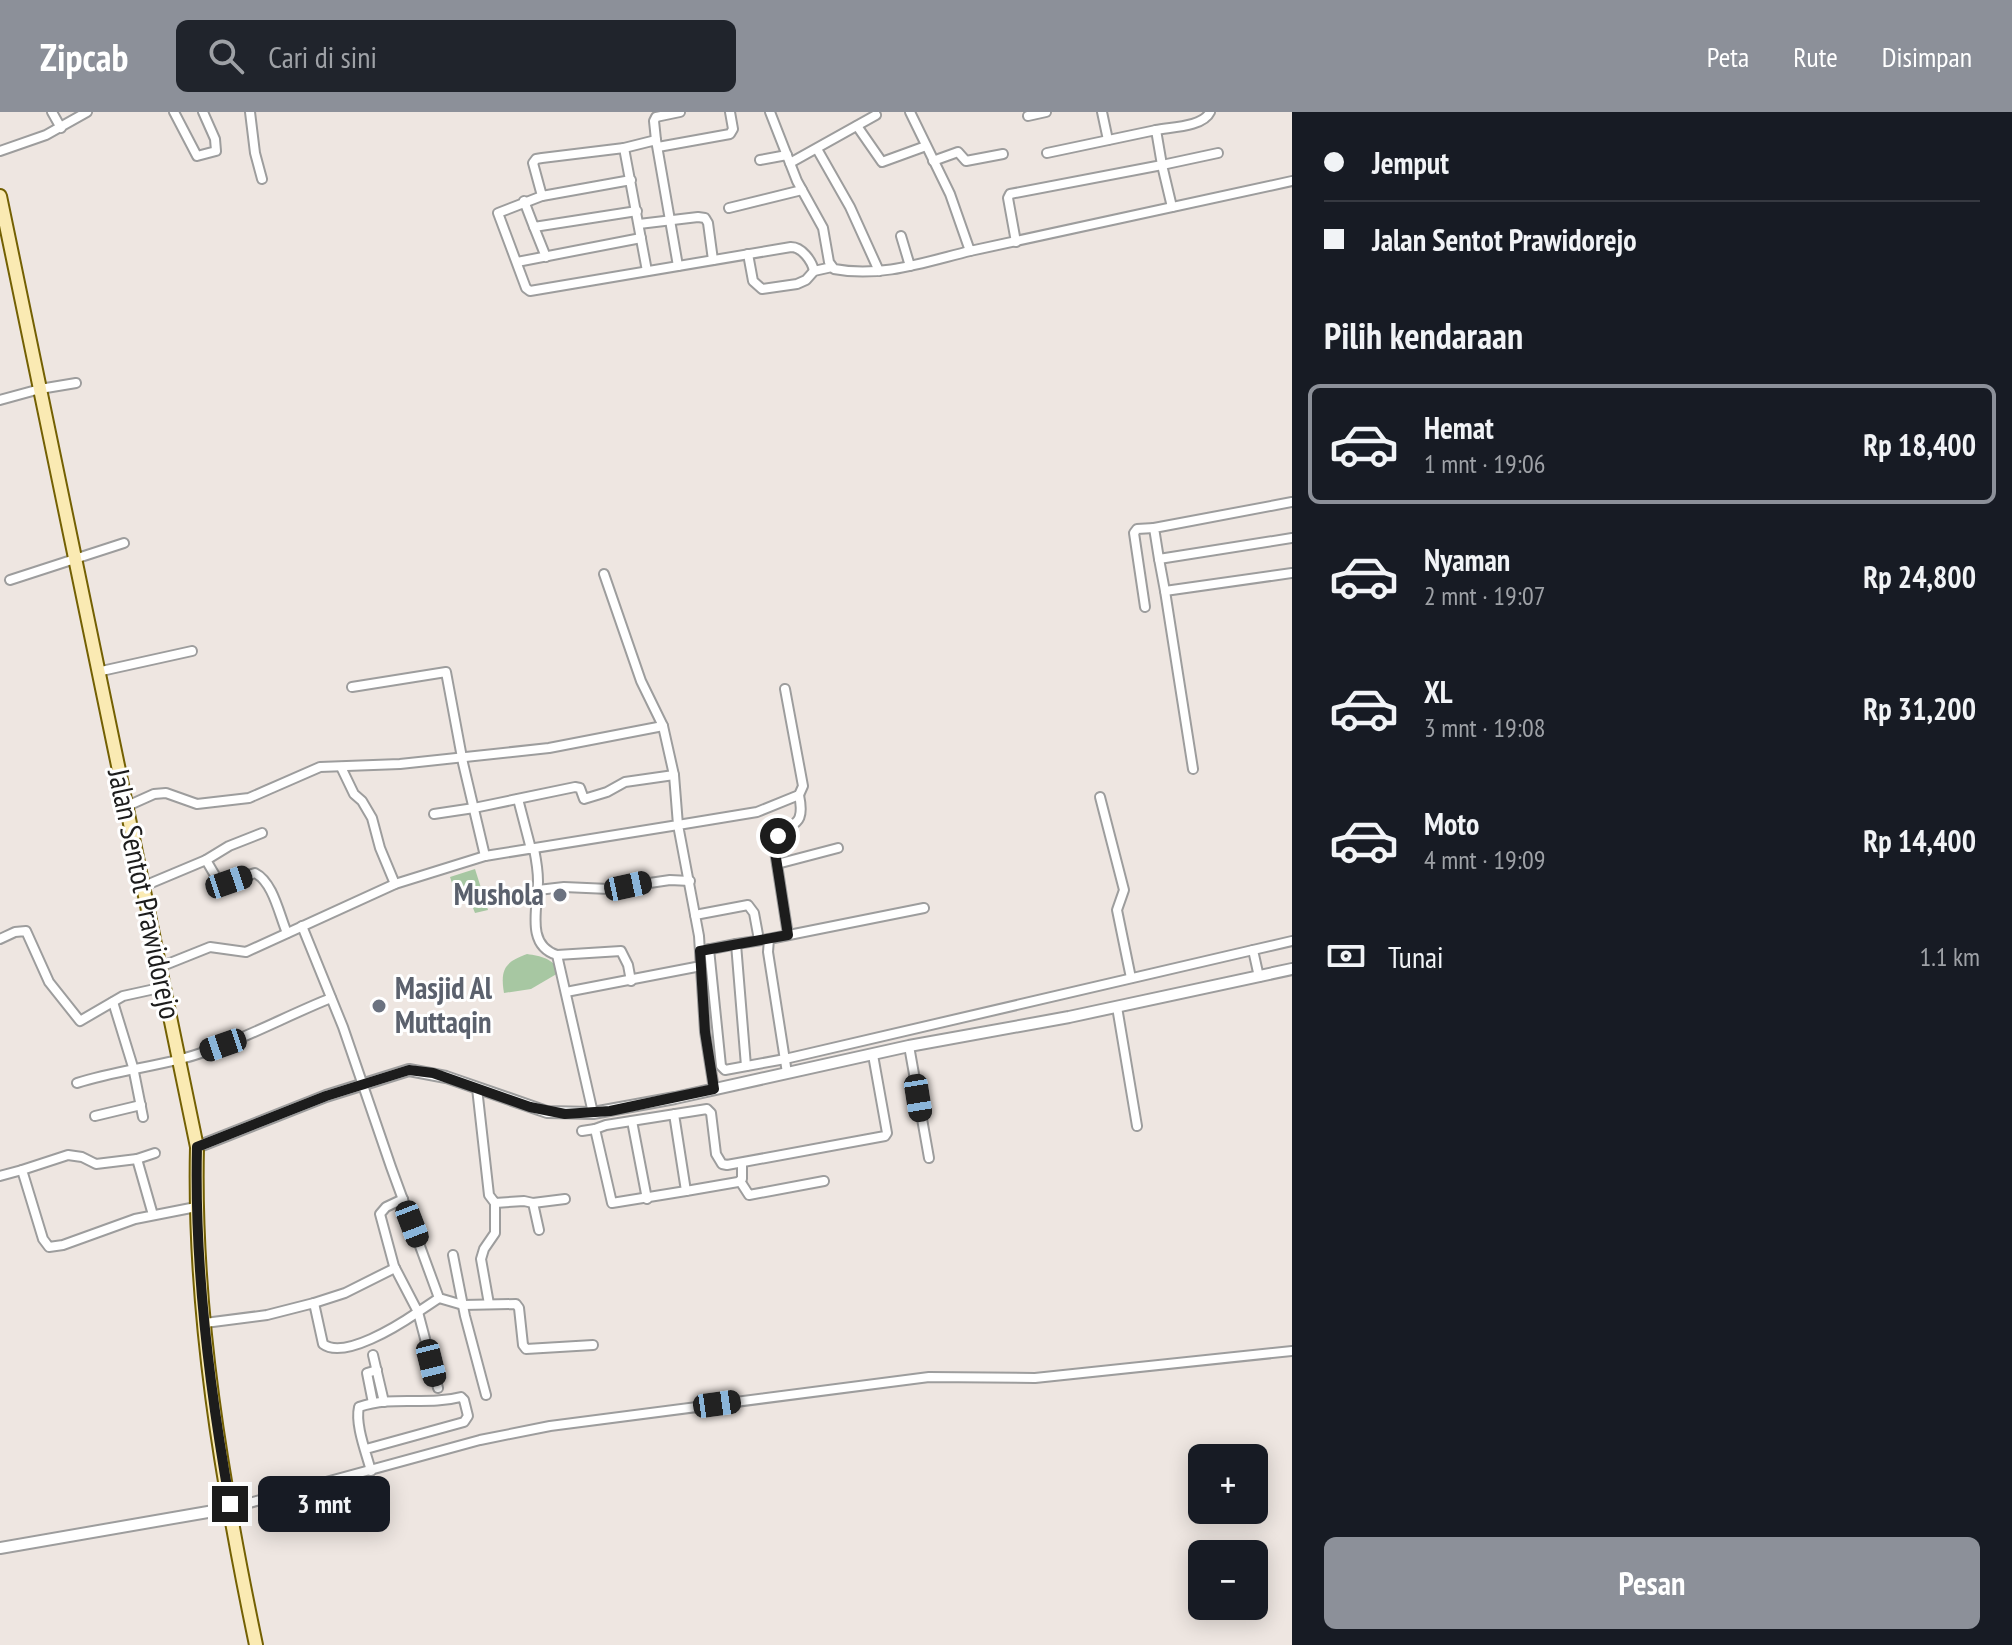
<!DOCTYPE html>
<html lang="id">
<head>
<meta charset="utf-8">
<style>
	body { margin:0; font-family:"PT Sans Narrow",sans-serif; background:#20242c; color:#f1f3f6; height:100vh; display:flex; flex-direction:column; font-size:30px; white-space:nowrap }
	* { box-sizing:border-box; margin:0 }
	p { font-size:26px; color:#9ea1a6 }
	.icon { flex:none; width:44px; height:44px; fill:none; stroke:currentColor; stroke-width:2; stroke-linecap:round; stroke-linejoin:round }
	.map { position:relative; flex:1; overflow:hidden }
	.side { display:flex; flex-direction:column; background:#171b24; width:720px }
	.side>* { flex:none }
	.top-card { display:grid; align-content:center; height:176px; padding:0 32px; background:#171b24 }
	.buttons { position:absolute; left:1188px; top:1332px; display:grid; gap:16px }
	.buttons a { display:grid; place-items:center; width:80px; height:80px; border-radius:12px; background:#171b24; box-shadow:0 4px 20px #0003; font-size:40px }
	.end { position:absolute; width:36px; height:36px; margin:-18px; border:10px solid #1c1c1c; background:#fff; box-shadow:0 0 0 4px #fff }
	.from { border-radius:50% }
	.bubble { position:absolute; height:56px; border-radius:12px; background:#171b24; box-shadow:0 4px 20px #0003; font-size:26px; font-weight:700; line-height:56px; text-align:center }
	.car { position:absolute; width:24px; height:48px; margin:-24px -12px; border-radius:10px; box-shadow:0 0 6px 2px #0007; background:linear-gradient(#222 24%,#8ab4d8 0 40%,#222 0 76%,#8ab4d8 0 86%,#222 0) }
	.top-card b { display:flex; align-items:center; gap:28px; height:76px; font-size:30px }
	.top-card b+b { border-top:2px solid #363941 }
	.top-card i { width:20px; height:20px; background:#f1f3f6 }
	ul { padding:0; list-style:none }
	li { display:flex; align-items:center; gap:24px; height:120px; margin:0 16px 12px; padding:0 16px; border:4px solid transparent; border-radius:12px }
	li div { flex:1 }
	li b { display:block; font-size:30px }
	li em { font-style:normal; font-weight:700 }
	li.on { border-color:#8c9099 }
	li>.icon { width:72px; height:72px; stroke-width:1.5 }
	h2 { padding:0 32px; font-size:36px; line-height:96px }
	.pay { display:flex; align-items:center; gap:20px; height:88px; padding:0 32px; font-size:30px }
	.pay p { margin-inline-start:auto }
	.action { display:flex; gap:16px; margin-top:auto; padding:16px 32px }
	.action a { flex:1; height:92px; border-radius:12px; background:#8c9099; color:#fff; font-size:32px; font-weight:700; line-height:92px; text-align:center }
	header { display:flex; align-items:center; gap:48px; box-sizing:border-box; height:112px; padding:0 40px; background:#8c9099; color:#fff }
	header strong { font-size:38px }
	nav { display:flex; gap:44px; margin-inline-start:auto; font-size:28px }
	.search { width:560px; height:72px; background:#20242c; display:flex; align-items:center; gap:20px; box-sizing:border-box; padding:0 28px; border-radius:12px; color:#9ea1a6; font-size:30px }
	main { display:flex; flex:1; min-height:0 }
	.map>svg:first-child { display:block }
	.cemetery { fill:#a7c7a2 }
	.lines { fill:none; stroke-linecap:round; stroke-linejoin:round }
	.minor-casing { stroke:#9d9d9d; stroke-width:12 }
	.tertiary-casing { stroke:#9d9d9d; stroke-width:14 }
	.secondary-casing { stroke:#736003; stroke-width:16 }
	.minor { stroke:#fff; stroke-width:8 }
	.tertiary { stroke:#fff; stroke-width:10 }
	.secondary { stroke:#faeab3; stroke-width:12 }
	.route { stroke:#1c1c1c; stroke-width:10 }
	.worship-dot { fill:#6b7280; stroke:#fff; stroke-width:3 }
	.labels { text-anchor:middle; stroke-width:6; stroke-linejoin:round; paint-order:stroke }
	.street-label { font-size:30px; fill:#1c1c1c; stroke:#fff }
	.worship-label { font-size:30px; font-weight:bold; fill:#5b616d; stroke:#fff; text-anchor:end }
</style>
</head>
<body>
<header>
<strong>Zipcab</strong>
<div class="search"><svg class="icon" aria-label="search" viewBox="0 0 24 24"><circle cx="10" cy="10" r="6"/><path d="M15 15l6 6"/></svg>Cari di sini</div>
<nav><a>Peta</a><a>Rute</a><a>Disimpan</a></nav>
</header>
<main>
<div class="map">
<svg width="1292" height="1533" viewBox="0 0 1292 1533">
	<rect width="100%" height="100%" fill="#eee6e1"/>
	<g class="cemetery">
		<polygon points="475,757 488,798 475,801 467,781 453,774 450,765"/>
		<path d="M527,842C541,844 552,846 560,860L531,877L504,881C500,857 505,850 527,842Z"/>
	</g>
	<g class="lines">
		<g class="minor-casing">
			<g id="minor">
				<polyline points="52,0 61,16"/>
				<polyline points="174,0 197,44 216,39 215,27 203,0"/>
				<polyline points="250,0 255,41 262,67"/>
				<path d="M770,0L797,69L823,116L829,150L834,157C881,166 925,150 970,139"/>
				<polyline points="910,0 950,82 970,139 1292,69"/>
				<polyline points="1102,0 1108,28"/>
				<polyline points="1028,4 1046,0"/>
				<polyline points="857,14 882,50 926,34"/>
				<path d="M1156,18C1171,15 1203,15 1210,0"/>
				<polyline points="656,28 654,9 656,5 680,0"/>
				<polyline points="658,35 730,22 733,17 730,0"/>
				<polyline points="624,36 656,28 678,154"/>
				<polyline points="817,37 850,95 879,159"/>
				<polyline points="0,39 46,23 87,0"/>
				<polyline points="760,48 787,43"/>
				<polyline points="933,49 958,40 966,49 1003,42"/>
				<polyline points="790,51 876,3"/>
				<polyline points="631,68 542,84 533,51 536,47 542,46 624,36 647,159"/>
				<path d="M542,84L498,101L526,176L530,179L791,135C802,135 812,149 814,159"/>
				<polyline points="524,89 534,115 637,99"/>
				<polyline points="1172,95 1162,53 1218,41"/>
				<polyline points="729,96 802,78"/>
				<polyline points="639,112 698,105 705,106 708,111 713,148"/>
				<polyline points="534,115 546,145"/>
				<polyline points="901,124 910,154"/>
				<polyline points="1016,130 1008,86 1010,82 1162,53 1156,18 1047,41"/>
				<polyline points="748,142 753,169 762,177 797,172 806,168 814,159 832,155"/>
				<polyline points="517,150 641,126"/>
				<polyline points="0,288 40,277 76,271"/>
				<polyline points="1292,390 1154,416 1159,447 1292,426"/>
				<polyline points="1159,447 1165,479 1292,461"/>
				<polyline points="10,468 124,431"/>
				<polyline points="1165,479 1193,657"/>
				<polyline points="1145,495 1134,421 1137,417 1154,416"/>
				<polyline points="97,560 192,539"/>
				<polyline points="352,575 446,560 463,651 485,744"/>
				<polyline points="341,655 354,682 362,689 372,706 380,736 395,772"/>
				<polyline points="1100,685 1124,778 1117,798 1131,866"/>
				<polyline points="518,687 531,737"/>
				<polyline points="125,695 154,682 166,681 197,692 249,686 320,655 400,652 549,636 663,614"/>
				<polyline points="434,702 474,696 575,675 580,676 584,687 607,680 625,670 674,663"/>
				<path d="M534,737C536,747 538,758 538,769C538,795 525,833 557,843L593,1001"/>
				<polyline points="206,748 229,734 262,721"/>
				<polyline points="777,752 838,736"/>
				<path d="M144,774L206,748L220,772L255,761C273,770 279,802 287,821"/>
				<polyline points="538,778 564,775 609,777 670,768 690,769"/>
				<polyline points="695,803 748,793 754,801 759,828"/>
				<polyline points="302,814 343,915 391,1055 439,1186 463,1193 516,1192 519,1196 523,1233 526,1237 593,1233"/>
				<path d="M788,823L774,733C786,706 807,721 799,683"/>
				<polyline points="0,827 15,820 26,819 49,870 80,909 123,884 164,875"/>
				<polyline points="709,837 721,954 725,958 785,947 1253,838"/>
				<polyline points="706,838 736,832"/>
				<polyline points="557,843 621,839 628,853 631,869"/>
				<polyline points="160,855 210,835 246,840 395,772 485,744 678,713 674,663 663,614 641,569 604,462"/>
				<polyline points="1259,865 1253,838 1292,829"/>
				<polyline points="566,880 701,854"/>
				<polyline points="113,890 133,955 143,1005"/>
				<polyline points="1117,895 1137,1014"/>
				<polyline points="909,934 929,1046"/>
				<polyline points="746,954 736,832 769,827"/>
				<polyline points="787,961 768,840 769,827 924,796"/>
				<path d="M77,971C111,960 146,956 181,947C234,933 281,906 331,886"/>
				<polyline points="477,976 489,1083 495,1091 524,1089 533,1091 539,1118"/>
				<polyline points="714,977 705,920 699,824 678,713 757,700 799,683 803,674 785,577"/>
				<polyline points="674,1002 686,1079 612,1091 595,1017 606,1013 707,997 711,1001 716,1042 722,1052 727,1053 885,1024 887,1021 873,943"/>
				<polyline points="95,1004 141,993"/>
				<polyline points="632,1009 647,1087"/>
				<polyline points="582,1019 595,1017"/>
				<polyline points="137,1047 155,1041"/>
				<polyline points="0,1064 22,1058"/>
				<polyline points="740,1069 749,1083 824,1069"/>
				<polyline points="686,1079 738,1070 742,1067 742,1051"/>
				<polyline points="403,1087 386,1095 380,1102 394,1154 418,1200 439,1186"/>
				<polyline points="533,1091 565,1087"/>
				<polyline points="153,1103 137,1047 96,1052 82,1045 68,1043 22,1058 43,1127 49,1135 63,1133 135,1107 196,1095"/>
				<polyline points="453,1143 465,1204 486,1283"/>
				<polyline points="314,1191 345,1181 395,1156"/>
				<polyline points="489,1192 481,1147 484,1137 495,1121 495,1091"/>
				<path d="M205,1211L267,1203L314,1191L323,1232C344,1248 399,1213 418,1200L438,1276"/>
				<polyline points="373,1243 384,1290"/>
				<polyline points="373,1291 367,1261 377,1258"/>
				<path d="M366,1337L464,1310L468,1304L464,1288L461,1285C427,1294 393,1283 359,1295C355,1313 366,1340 371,1359"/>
				<polyline points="231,1396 480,1328 550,1314 929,1265 1035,1266 1292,1239"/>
			</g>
		</g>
		<g class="tertiary-casing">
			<g id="tertiary">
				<polyline points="197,1035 326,984 409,958 446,965 547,1000 593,1001 675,986 909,934 1069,905 1292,857"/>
				<polyline points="0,1436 231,1396"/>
			</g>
		</g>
		<g class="secondary-casing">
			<path id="secondary" d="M0,84L197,1035C193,1201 222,1370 256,1533"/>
		</g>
		<use href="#minor" class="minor"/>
		<use href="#tertiary" class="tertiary"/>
		<use href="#secondary" class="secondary"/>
	</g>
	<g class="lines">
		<path class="route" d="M230,1392C209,1275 194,1154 197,1035L326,984L409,958L433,961L530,995L565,1002L610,999L714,977L705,920L700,839L788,823L774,733L778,724"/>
	</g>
	<g class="worship-dot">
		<circle cx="560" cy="783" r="8"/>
		<circle cx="379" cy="894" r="8"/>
	</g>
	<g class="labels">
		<g class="street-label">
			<text transform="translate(144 782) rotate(78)" y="10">Jalan Sentot Prawidorejo</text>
		</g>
		<g class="worship-label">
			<text x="544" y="793">Mushola</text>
			<text x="395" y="887" text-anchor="start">Masjid Al<tspan x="395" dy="34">Muttaqin</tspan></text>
		</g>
	</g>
</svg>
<div class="buttons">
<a>+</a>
<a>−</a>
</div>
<i class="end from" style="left:778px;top:724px"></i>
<i class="end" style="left:230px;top:1392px"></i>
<div class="bubble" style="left:258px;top:1364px;width:132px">3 mnt</div>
<i class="car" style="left:229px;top:770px;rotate:71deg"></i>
<i class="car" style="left:628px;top:774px;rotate:78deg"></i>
<i class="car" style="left:223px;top:933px;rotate:251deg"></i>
<i class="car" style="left:918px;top:986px;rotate:171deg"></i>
<i class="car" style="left:412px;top:1112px;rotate:159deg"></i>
<i class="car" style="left:431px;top:1251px;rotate:166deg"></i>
<i class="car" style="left:717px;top:1292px;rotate:82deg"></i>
</div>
<section class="side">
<div class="top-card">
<b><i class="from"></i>Jemput</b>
<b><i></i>Jalan Sentot Prawidorejo</b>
</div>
<h2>Pilih kendaraan</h2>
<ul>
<li class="on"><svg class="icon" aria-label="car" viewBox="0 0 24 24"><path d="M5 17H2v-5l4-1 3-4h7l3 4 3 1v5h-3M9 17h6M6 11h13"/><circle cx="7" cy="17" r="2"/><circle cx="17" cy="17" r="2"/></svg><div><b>Hemat</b><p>1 mnt · 19:06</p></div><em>Rp 18,400</em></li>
<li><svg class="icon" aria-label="car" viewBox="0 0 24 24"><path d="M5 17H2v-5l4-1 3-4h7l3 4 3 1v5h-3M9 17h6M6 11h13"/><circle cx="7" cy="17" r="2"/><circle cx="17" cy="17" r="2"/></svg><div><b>Nyaman</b><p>2 mnt · 19:07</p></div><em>Rp 24,800</em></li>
<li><svg class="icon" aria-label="car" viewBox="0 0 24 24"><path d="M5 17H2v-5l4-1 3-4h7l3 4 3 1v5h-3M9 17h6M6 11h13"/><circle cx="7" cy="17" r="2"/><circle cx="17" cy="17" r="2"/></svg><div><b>XL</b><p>3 mnt · 19:08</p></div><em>Rp 31,200</em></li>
<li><svg class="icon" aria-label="car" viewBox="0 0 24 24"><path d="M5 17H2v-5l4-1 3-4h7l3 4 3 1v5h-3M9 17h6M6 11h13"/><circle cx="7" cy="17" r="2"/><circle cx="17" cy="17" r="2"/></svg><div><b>Moto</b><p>4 mnt · 19:09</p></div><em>Rp 14,400</em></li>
</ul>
<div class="pay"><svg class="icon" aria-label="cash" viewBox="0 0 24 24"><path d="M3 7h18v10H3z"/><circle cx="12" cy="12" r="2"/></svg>Tunai<p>1.1 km</p></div>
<div class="action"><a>Pesan</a></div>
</section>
</main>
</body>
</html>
